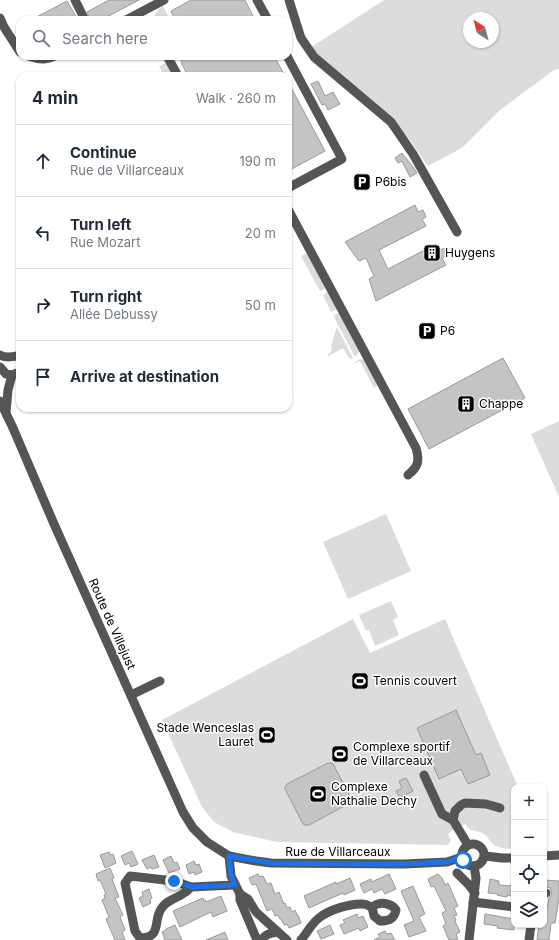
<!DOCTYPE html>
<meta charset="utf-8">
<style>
:root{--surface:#fff;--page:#f6f6f7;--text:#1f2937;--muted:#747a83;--line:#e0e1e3}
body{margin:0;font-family:Inter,sans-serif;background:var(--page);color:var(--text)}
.controls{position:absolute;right:12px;bottom:12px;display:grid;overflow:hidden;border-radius:8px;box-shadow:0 1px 3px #0004}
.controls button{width:36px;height:36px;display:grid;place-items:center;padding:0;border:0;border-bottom:1px solid var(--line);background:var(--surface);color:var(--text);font:20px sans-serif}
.compass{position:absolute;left:463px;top:12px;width:36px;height:36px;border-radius:50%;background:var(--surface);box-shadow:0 1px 3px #0004;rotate:324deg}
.stop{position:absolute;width:12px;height:12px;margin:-9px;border:3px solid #1a73e8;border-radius:50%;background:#fff}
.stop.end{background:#1a73e8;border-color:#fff;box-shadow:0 1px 4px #0008}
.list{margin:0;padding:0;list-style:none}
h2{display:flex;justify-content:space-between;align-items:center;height:52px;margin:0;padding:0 16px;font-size:17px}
h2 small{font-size:13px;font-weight:400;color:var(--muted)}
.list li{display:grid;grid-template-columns:26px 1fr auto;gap:12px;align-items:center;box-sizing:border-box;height:72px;padding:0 16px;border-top:1px solid var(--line)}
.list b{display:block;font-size:15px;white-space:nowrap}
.list p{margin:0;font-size:13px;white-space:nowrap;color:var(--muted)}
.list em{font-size:13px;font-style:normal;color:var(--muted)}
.icon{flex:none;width:22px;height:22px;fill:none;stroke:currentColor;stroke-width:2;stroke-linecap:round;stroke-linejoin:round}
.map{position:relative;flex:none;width:559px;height:940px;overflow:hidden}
.search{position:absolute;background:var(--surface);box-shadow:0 1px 3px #0004;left:16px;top:16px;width:276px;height:44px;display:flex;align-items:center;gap:10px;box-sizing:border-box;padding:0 14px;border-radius:12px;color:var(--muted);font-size:15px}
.panel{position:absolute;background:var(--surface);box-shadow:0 1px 3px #0004;left:16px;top:72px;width:276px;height:340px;border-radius:12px}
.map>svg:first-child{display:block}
.green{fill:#dcdcdc;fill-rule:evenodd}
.building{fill:#c4c4c4;stroke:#999}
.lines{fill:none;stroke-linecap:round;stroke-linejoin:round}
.minor{stroke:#555;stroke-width:9}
.route{stroke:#1a73e8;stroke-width:5}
.labels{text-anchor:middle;stroke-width:3;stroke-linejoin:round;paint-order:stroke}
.poi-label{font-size:12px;fill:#000;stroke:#fff;text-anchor:start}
.street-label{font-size:12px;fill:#000;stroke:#fff}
</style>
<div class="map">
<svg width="559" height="940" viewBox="0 0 559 940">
<rect width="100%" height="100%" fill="#fff"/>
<!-- green -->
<g class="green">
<path d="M384,0H559V69L554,70L500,110L462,148L428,166L409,139L310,48ZM469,18H493V42H469Z"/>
<path d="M163,6L170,20H154C155,13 157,9 163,6Z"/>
<polygon points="166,63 173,76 164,76 159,66"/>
<polygon points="307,253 326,288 320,291 301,256"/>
<polygon points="328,292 337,309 331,312 323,295"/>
<polygon points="339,313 360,351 355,357 334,317 334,315"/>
<polygon points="337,327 353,358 350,359 343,348 327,357 329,353 331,352 332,347 331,346"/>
<polygon points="360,359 365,360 378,385 374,388 360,361 355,363 355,362"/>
<polygon points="559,421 559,497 531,434"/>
<polygon points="386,514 411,571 348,599 323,542"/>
<polygon points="391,601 398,617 393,620 399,635 375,646 369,630 366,631 359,615"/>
<path d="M353,619L370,653L445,619L518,787H514V848C506,849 499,849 493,844C489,841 488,836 484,834C476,829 472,834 465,824L457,827L448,834L451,840L448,845L277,842L233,832L214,822L202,807L162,720Z"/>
</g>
<!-- building -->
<g class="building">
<polygon points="109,0 139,0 101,20 91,20 87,12"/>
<polygon points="191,0 245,0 255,20 175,20 171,11"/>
<polygon points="67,1 78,20 31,20"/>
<polygon points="180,56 274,56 285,76 188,76 182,64"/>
<polygon points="318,81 325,96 333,92 340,104 328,110 325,104 322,105 311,84"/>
<polygon points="288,82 325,151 288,171"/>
<polygon points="402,153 413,167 417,173 410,177 402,161 398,163 395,158"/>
<polygon points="415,205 418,212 423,210 426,217 422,219 426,226 379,250 388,269 436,244 439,251 444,248 446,256 442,258 446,265 376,301 369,279 374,276 366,258 359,261 345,242"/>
<polygon points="503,358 525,398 429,449 408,409"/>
<polygon points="456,710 476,755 481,753 490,775 468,784 461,769 439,779 417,728"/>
<polygon points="328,763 331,763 333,764 351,798 351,800 350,803 309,825 305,825 303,824 285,789 285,787 287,784"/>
<polygon points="406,778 413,791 400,798 396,791 402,788 399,781"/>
<polygon points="132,851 138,864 131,867 129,863 125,865 121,856"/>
<polygon points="109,852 110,855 113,854 116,863 105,868 100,855"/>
<polygon points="154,855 159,867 152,869 151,867 147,869 142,860"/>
<polygon points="171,856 174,863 177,862 180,869 169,873 163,860"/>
<polygon points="194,861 196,865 199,864 202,872 195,875 194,872 189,874 186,865"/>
<polygon points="110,868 114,878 112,879 119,897 115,898 123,915 120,917 125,930 122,932 125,940 115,940 106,919 109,917 102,900 105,898 104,895 106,894 100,880 98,881 96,874"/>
<polygon points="258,874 260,877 263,876 267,884 271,883 275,894 279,892 284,904 285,903 287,908 290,907 292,912 295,910 297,915 298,915 301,923 289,928 287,924 284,925 281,919 280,919 278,915 275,916 272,909 267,911 256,884 252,885 249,878"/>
<polygon points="389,874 396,889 385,894 382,889 374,893 372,889 364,893 360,884 371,879 372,882"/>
<polygon points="438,874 442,878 445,885 448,883 458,906 454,908 457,915 454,916 456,920 455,921 460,932 456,934 458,940 449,940 443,926 446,924 442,913 446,911 434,886 431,887 428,879"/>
<polygon points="350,878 355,890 344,895 343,893 309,908 304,896 336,882 336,884"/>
<polygon points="490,879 499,881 499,885 513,886 512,896 507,895 507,897 501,896 497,895 498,894 488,893"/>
<polygon points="544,880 559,881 559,899 555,923 551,923 549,940 537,940 539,925 544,925 545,908 547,909 549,898 552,894 550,888 547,887 544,887"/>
<polygon points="413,886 425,914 419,917 426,931 409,937 404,925 414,921 401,891"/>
<polygon points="149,889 152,898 150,900 151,903 143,907 139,898 143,896 142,892"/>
<polygon points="221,896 227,911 213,917 211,912 180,927 173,911 203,898 204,901 205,900 206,902"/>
<polygon points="357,914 358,918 363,916 368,927 360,931 359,928 344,934 340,925 345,923 343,920"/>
<polygon points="485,914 514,919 514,930 497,928 498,926 484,924"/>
<polygon points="175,925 182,940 165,940 162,932 166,930 166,929"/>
<polygon points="330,925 334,934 321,939 317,931"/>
<polygon points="385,931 387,934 391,933 395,940 374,940 380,937 378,934"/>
<polygon points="225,932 228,940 206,940"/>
</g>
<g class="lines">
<!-- minor -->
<g class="minor">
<polyline points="75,0 85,20"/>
<polyline points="257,0 268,20"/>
<polyline points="289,0 301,38 314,57 391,122 413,154 457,232"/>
<polyline points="0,18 4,27 20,52"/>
<polyline points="126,20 164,0"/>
<path d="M28,56C39,59 44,61 55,56"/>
<polyline points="167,56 178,76"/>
<polyline points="287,56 342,159 288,188"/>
<path d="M288,209L416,448C420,461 418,467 408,475"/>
<path d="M0,355C5,358 14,357 20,355"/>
<polyline points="0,367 6,374 12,375 20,372"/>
<polyline points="0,401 13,428 54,524 183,812 193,828 207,842 229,856 256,861 271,863 404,864 447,862 462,857"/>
<polyline points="6,412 8,390 12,375"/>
<polyline points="131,695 160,681"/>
<polyline points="424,775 442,814 453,820"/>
<circle cx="473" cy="855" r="11"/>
<polyline points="468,845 453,820 455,811 461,805 465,803 486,804 500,808"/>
<polyline points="229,856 231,876 240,894 240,900 257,940"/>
<polyline points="485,856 502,858 514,858"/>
<polyline points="544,856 559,855"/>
<polyline points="457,873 469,885 475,893"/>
<path d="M191,887C189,889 187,892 184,893C176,899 166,900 161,909C153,921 162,938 140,938L135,931L125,883L130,876L174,881L191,887L235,885"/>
<polyline points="240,894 248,899 256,912 287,940"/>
<polyline points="544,894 546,893"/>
<polyline points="473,902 514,907"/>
<path d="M262,940C265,934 271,933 277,932"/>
<path d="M301,940C307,933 311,924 319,918C328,910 351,903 363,904C366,904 369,906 372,907L374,916L380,921C389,921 394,919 396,910C393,905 384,902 378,904C376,904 373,907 372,907"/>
<polyline points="469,940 476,878 474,866"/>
<polyline points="529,940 531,925"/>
</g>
</g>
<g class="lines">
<!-- route -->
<polyline class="route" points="174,881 192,887 235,885 231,876 229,856 271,863 359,864 404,864 447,862 462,857 463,860"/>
</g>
<!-- icons -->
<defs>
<symbol id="parking-square" viewBox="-11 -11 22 22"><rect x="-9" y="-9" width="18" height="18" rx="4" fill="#000" stroke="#fff"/><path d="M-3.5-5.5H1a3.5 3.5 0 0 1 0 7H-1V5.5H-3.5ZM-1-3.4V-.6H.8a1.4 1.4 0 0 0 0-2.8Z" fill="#fff"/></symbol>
<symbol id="building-square" viewBox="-11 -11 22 22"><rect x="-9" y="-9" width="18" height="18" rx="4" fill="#000" stroke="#fff"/><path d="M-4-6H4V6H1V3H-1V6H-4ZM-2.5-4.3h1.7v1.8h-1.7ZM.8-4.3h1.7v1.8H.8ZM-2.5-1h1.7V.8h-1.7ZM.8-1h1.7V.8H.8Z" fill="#fff"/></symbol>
<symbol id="stadium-square" viewBox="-11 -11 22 22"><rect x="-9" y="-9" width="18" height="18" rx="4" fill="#000" stroke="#fff"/><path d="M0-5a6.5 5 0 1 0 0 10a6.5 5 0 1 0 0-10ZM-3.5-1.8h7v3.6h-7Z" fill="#fff"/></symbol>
</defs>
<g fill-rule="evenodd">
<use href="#parking-square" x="352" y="172" width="20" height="20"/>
<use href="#building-square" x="422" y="243" width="20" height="20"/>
<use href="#parking-square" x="417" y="321" width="20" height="20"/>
<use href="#building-square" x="456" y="394" width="20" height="20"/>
<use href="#stadium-square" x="350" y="671" width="20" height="20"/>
<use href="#stadium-square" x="257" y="725" width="20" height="20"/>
<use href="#stadium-square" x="330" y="744" width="20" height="20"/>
<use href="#stadium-square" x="308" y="784" width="20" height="20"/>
</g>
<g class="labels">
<!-- poi labels -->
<g class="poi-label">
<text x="375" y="186">P6bis</text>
<text x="445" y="257">Huygens</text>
<text x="440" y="335">P6</text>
<text x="479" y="408">Chappe</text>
<text x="373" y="685">Tennis couvert</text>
<text x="254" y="732" text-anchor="end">Stade Wenceslas<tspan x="254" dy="14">Lauret</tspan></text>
<text x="353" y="751">Complexe sportif<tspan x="353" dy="14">de Villarceaux</tspan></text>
<text x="331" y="791">Complexe<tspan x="331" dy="14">Nathalie Dechy</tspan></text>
</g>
<!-- street labels -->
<g class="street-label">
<text transform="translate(112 624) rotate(66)" y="4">Route de Villejust</text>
<text x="338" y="856">Rue de Villarceaux</text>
</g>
</g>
</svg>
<div class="controls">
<button>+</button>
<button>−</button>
<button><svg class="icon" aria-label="locate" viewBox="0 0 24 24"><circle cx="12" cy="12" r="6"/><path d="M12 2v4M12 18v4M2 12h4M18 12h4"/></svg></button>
<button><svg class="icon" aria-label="layers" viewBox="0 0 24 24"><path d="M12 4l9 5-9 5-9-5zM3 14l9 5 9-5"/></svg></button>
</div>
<svg class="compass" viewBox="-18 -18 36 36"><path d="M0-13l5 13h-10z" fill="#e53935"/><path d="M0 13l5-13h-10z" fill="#747a83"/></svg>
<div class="stop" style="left:463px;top:860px"></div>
<div class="stop end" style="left:174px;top:881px"></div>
<div class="search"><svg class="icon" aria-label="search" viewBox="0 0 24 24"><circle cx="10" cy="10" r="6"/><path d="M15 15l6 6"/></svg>Search here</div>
<section class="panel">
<h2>4 min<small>Walk · 260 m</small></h2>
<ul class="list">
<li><svg class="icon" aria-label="ahead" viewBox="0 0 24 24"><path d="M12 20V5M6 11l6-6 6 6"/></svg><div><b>Continue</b><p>Rue de Villarceaux</p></div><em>190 m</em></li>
<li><svg class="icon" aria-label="left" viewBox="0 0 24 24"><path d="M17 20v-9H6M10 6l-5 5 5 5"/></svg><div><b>Turn left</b><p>Rue Mozart</p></div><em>20 m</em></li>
<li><svg class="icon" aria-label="right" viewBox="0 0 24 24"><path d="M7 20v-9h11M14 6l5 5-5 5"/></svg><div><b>Turn right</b><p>Allée Debussy</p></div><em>50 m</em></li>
<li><svg class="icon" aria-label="arrive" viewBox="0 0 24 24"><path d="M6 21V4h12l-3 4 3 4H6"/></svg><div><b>Arrive at destination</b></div></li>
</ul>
</section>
</div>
